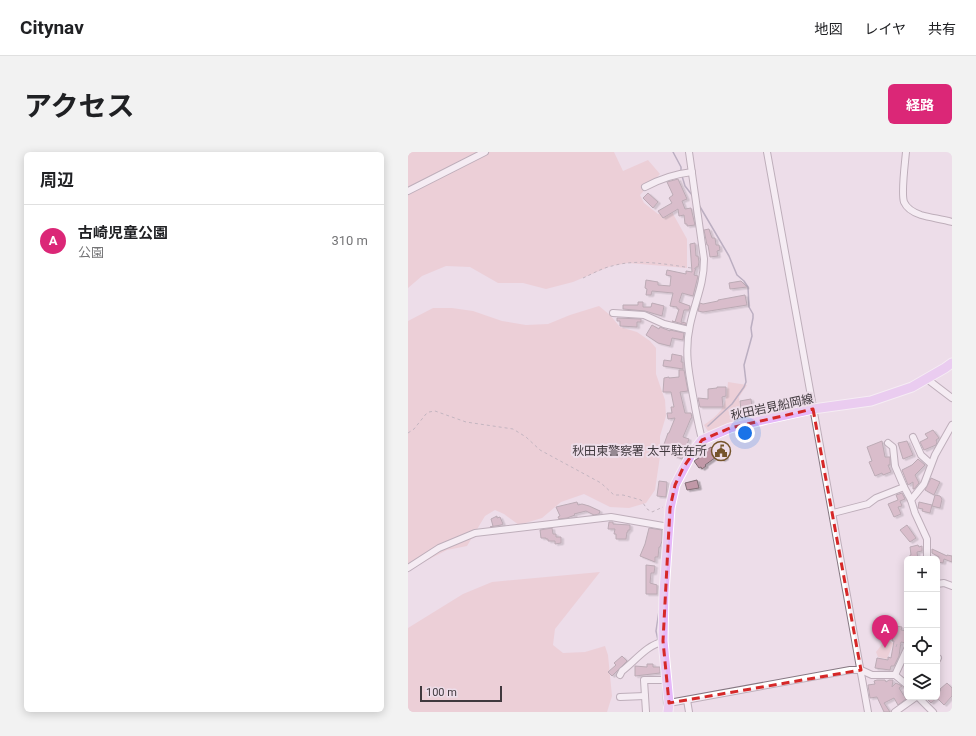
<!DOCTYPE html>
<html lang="ja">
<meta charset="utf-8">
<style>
:root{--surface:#fff;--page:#f2f2f2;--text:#202124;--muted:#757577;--line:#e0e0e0;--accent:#db2777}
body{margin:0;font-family:Roboto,"Noto Sans JP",sans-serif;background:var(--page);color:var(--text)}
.controls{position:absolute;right:12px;bottom:12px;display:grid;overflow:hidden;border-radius:6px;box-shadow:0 2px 10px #0003}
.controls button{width:36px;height:36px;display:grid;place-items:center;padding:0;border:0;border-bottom:1px solid var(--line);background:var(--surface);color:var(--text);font:20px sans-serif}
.scale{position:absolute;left:12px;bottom:10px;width:82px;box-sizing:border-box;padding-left:4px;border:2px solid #40393e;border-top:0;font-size:11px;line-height:14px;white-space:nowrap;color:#40393e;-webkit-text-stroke:3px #eddde9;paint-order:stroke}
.you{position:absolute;left:337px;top:281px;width:14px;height:14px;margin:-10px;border:3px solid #fff;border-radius:50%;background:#1a73e8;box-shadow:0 0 0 6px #1a73e833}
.badge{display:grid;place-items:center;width:26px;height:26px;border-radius:50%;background:var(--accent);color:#fff;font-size:13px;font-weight:700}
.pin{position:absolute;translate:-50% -33px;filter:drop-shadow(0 1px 2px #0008)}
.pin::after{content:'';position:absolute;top:21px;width:14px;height:12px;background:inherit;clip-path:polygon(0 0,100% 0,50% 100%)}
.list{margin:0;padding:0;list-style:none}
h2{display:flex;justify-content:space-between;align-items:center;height:52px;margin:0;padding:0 16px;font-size:17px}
h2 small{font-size:13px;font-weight:400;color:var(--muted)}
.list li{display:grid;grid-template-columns:26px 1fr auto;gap:12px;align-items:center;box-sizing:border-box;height:72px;padding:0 16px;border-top:1px solid var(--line)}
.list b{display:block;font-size:15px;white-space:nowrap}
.list p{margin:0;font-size:13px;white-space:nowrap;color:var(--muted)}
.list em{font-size:13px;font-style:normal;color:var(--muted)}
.icon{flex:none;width:22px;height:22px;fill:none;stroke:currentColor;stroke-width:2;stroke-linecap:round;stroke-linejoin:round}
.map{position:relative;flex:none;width:544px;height:560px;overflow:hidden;border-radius:6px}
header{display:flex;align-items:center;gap:24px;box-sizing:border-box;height:56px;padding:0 20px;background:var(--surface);border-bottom:1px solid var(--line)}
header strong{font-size:19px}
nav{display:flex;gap:22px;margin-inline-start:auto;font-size:14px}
.intro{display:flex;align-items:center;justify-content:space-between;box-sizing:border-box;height:96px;padding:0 24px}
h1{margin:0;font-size:28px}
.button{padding:10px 18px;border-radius:6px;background:var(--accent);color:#fff;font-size:14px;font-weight:700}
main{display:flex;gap:24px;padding:0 24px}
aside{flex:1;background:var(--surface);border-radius:6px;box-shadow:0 2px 10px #0003}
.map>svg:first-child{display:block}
.green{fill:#ecbfc2}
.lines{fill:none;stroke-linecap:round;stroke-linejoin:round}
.stream{stroke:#7e7690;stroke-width:1.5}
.building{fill:#c198a7;stroke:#806e75;filter:url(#shadow)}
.street-casing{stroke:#867782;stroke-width:8}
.primary-casing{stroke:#fff;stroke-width:11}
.path{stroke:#90858d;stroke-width:1;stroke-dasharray:3 3;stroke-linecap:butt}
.street{stroke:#fff;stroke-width:6}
.primary{stroke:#e6b8f9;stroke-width:9}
.marked{fill:none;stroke:#d62828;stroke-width:3;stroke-dasharray:8 5;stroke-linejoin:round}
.labels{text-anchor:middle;stroke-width:4;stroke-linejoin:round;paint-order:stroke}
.street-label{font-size:12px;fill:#40393e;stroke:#eddde9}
.poi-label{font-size:12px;fill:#40393e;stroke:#eddde9;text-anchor:end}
</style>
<header>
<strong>Citynav</strong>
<nav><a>地図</a><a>レイヤ</a><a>共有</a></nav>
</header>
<div class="intro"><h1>アクセス</h1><a class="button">経路</a></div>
<main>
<aside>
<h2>周辺<small></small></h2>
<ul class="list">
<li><span class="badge">A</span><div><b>古崎児童公園</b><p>公園</p></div><em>310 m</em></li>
</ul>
</aside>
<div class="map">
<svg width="544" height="560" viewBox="0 0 544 560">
<defs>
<filter id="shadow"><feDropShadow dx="2.5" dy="1.5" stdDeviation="0" flood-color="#0004"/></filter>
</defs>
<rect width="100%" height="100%" fill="#eddde9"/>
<!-- green -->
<g class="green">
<polygon points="0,0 206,0 215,19 240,8 252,22 232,43 236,51 250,62 264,60 279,87 279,116 220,111 203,114 165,130 138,137 115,131 90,131 62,115 38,114 14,124 0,136"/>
<polygon points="191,154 202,163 212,175 229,180 242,189 248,196 248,222 257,248 258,264 252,284 252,304 247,338 238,351 221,356 202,355 176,342 153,350 134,366 111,373 96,362 87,358 77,364 59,394 39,398 0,418 0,169 25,156 44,156 65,159 94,169 118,173 140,172 162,163"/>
<path d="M320,230L339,233L331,245L333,266L300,279L296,273C316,259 318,254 320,230Z"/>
<polygon points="192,420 147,477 145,493 155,501 177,500 197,494 200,503 204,544 199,560 0,560 0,476 55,442 84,430"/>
<polygon points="478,487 485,491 485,492 479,507 470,505 468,500"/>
</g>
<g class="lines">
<!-- stream -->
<g class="stream">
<polyline points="265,0 273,15 273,20"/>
<polyline points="274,24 277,34 284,43"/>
<polyline points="291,53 321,104 329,123 336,129 340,135 341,155 345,162 345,166 343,176 344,184 336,213 338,230 336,235 324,252 300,274"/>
<polyline points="250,488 248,479 251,459"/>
<polyline points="255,533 256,559"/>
</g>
</g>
<!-- building -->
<g class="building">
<polygon points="270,27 279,47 274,49 277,57 283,56 287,73 279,74 279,72 277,72 276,63 271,64 270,57 255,66 250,59 264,51 261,46 265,43 259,30"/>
<polygon points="240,41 250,50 245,56 235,46"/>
<polygon points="301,77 304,86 307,86 308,93 311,93 312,98 309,99 310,104 302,105 300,93 299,93 296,78"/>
<polygon points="287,91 288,104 290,104 291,110 290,115 288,115 286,123 290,124 285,144 274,141 271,150 282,154 281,158 276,158 273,170 278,171 278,173 264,169 267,170 271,157 269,157 269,155 262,154 265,141 244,139 243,143 238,143 239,137 237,136 238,128 250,130 250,133 262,134 263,124 258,123 259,118 278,122 278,119 284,120 282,92"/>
<polygon points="333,129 339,135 322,137 321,131"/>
<polygon points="337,143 339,153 295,160 290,159 292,151 295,152 310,149 310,148"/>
<polygon points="230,150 235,150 235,155 243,155 244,151 256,154 254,164 237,159 215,157 215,153 230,153"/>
<polygon points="209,166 233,167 233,170 229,170 229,175 212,174 212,169 209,169"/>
<polygon points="244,173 251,177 252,175 262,179 262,178 276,181 275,188 264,186 262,194 250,191 238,183"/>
<polygon points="264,202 274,204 273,210 275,210 275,217 255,214 256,208 263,209"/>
<polygon points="271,218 276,218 280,239 272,240 277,261 283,261 284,266 283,266 275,285 281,287 274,307 266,304 266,302 254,298 260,281 261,281 267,266 260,267 259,261 264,261 263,255 266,255 263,240 255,240 256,226 261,225 261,226 271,225"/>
<polygon points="309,235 318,235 318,244 314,245 315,255 292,255 290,246 300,247 300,237 309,236"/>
<polygon points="343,247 344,255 333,257 332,249"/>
<polygon points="525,278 531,286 528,288 529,290 528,293 516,298 512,290 520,286 517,282"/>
<polygon points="474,289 477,305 482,305 482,313 480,313 483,320 475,323 474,321 467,324 461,310 464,309 459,295"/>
<polygon points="499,289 505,303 495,307 490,291"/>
<polygon points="314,292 318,306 314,308 311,303 297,313 298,314 294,317 293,315 291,316 286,309 297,302 296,300 303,295 304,296"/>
<polygon points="510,307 517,313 507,323 511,331 506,337 505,337 505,330 500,333 494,318 504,313"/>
<polygon points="523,326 532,330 526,343 517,338"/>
<polygon points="289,328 291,336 279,338 277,331"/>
<polygon points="251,329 259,330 258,345 249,344"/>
<polygon points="494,341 497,347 492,349 494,354 490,355 493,362 486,365 480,352 490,348 488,343"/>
<polygon points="527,343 532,344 534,347 532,356 524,354"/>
<polygon points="169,350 170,353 174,352 181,354 192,359 191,362 186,363 178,359 166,362 167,363 159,366 151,367 150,365 152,364 148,355"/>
<polygon points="511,350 524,353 522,361 514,359 515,357 510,356"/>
<polygon points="89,364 89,366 92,365 95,372 93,373 82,375 85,374 83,367"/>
<polygon points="201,370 205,370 205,372 222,373 222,378 220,378 220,380 219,380 218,387 208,387 208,382 206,382 207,377 200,377"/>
<polygon points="499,373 508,386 502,390 492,378"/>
<polygon points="144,376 145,382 148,382 148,385 153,385 153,391 147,392 147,389 140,389 140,387 138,387 138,386 133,386 132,378"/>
<polygon points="241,376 254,378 254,389 252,395 251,395 250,405 247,405 247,410 232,404 237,392"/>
<polygon points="510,393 511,395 514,394 514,399 509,400 510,407 502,407 502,403 503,403 502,395"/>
<polygon points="524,397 539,404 539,403 544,404 544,410 536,407 535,411 530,410 531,405 524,401"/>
<polygon points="238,413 247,414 246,421 243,421 242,431 249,433 249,442 238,442"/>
<polygon points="487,474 494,475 493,478 499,479 498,491 493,490 491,504 486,514 483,514 482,518 467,516 469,506 480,508 480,505 483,506 486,489 484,489"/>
<polygon points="214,504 219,509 204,524 200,520 208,513 206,511"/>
<polygon points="239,512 245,512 245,515 252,515 252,521 227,524 227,514 239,515"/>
<polygon points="469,528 477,528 478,530 481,528 485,528 484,535 488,531 494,534 491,536 498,547 490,553 486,546 476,551 482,560 476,560 469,545 462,546 460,533 467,532 466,529"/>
<polygon points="539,531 544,536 544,544 536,553 529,546 523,551 518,546 519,545 529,545 529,543 533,538 532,537"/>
</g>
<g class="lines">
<defs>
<g id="street">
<path d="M281,0L296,107C296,133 287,149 282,173C276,200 281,222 286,249C288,262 291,275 294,288"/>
<polyline points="359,0 460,560"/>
<path d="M498,0C497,11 493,41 496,50C499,57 507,61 513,63C523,66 534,67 544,70"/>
<path d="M237,35C252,27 266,22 284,20"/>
<polyline points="0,39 77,0"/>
<polyline points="205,161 236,163 256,172 281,178"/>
<polyline points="519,227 544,246"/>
<polyline points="505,285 513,303 523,312"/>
<polyline points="496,335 503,348"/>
<polyline points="425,361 460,352 468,346 496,335 487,314 485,295 480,291"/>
<polyline points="519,407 519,387 507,361 503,348 516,332 527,303 544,273"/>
<polyline points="0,416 31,396 67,381 203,365 261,375"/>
<polyline points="529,432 536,431 544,434"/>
<polyline points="529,508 530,506"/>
<path d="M212,523L214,519C227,509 240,492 255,490"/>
<polyline points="487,523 499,497"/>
<polyline points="212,545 237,544"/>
<polyline points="510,545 525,560"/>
<polyline points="279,548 281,560"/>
<polyline points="261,551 442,518 453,518 464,523 487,523 499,533"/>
<polyline points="238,560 236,528 259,528"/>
<polyline points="487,560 508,545"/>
</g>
<polyline id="primary" points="260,560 261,551 255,489 256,440 262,356 267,333 284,301 294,288 322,276 359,267 405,257 463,249 504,235 537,216 544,211"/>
</defs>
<!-- street casing -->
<use href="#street" class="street-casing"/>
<!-- primary casing -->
<use href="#primary" class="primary-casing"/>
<!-- path -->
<g class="path">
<path d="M175,126C184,122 194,116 204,114C231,106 262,113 290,117"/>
<polyline points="0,281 6,277 18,262 21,260 27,259 58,270 105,277 118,285 132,298 193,331 206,343 215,343 233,348 239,357 244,360 255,355"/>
<polyline points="488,495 489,492 495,493"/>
</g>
<!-- street -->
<use href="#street" class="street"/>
<!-- primary -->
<use href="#primary" class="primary"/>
</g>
<!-- marked area -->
<path d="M0 0H544V560H0ZM405,257L453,518L261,551L255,489L262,356L267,333L275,316L294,288L322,276Z" fill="#eddde9" fill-opacity=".55" fill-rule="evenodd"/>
<path class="marked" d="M405,257L453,518L261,551L255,489L262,356L267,333L275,316L294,288L322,276Z"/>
<!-- icons -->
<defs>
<symbol id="civic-ring" viewBox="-11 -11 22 22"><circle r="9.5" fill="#eddde9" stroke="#75542b" stroke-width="1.5"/><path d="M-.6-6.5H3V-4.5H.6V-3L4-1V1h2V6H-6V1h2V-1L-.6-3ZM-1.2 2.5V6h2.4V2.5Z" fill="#75542b"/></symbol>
</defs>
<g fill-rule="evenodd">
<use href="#civic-ring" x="302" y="288" width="22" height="22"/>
</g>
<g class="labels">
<!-- street labels -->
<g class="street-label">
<text transform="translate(364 255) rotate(-12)" y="4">秋田岩見船岡線</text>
</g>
<!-- poi labels -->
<g class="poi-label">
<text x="299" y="303">秋田東警察署 太平駐在所</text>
</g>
</g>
</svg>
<div class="controls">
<button>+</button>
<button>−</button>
<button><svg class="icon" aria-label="locate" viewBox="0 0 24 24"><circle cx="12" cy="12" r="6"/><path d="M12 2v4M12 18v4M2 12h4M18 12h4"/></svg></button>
<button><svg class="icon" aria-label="layers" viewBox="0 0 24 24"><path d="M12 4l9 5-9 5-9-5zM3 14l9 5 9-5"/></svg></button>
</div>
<div class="scale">100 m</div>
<div class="you"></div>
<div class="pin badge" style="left:477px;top:496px">A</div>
</div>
</main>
